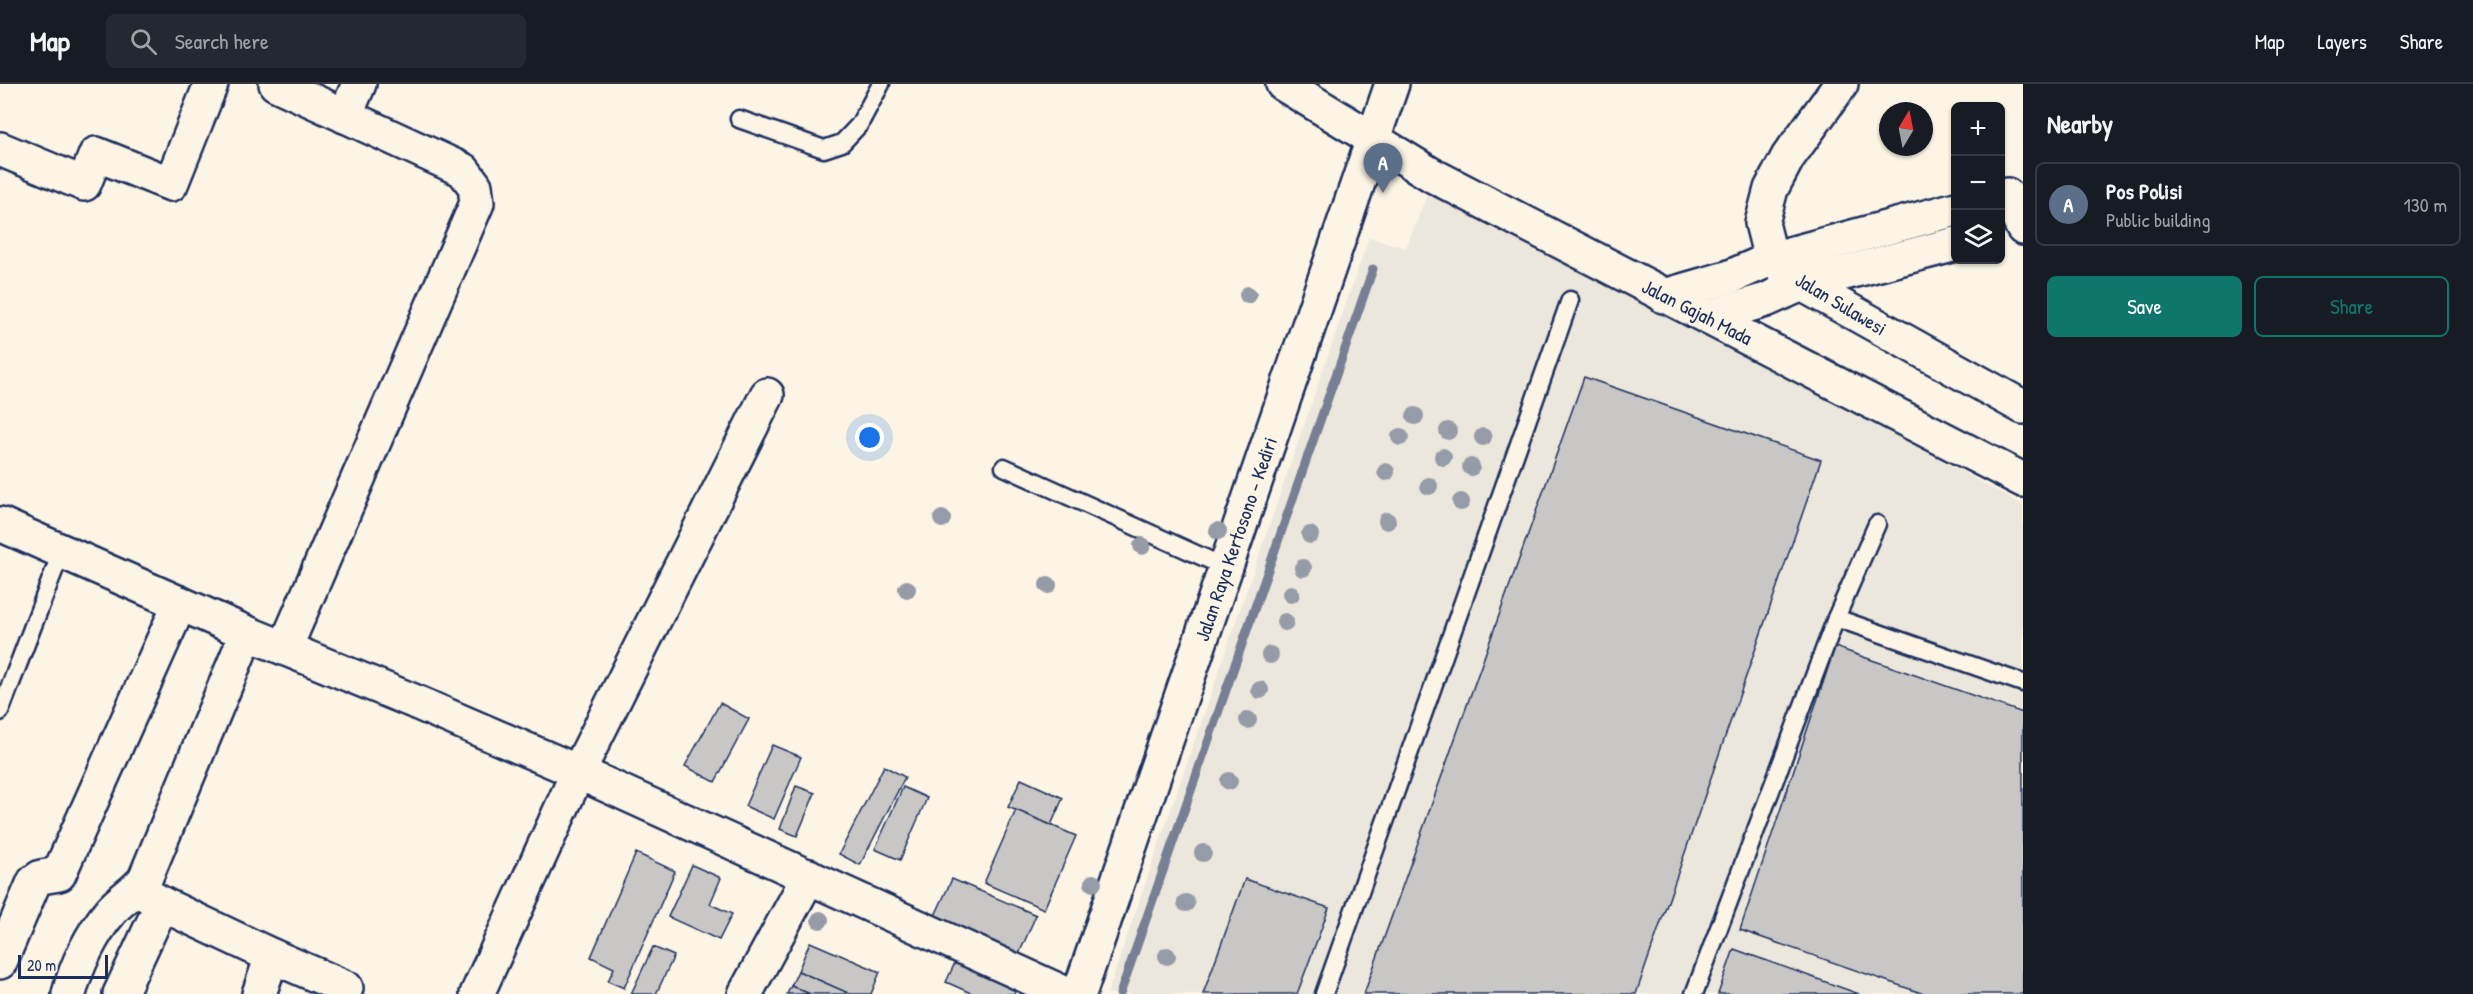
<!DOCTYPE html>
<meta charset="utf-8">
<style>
:root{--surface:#171b24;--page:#242831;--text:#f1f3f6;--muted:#9ea1a6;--line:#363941;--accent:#0f766e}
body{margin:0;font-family:"Patrick Hand",sans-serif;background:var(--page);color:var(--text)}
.controls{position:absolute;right:18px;top:18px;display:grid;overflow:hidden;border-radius:9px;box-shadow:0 2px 4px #0004}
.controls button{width:54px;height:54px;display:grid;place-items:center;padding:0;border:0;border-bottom:2px solid var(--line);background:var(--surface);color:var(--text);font:30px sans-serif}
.compass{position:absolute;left:1879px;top:18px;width:54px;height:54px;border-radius:50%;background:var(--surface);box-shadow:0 2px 4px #0004;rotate:10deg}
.scale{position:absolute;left:18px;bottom:15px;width:90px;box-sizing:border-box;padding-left:6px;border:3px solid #1b2f5e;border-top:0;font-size:16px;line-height:21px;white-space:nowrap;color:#1b2f5e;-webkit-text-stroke:4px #fcf5e5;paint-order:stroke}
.you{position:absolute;left:870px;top:354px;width:21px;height:21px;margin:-15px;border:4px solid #fff;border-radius:50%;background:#1a73e8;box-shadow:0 0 0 9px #1a73e833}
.badge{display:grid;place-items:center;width:39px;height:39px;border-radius:50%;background:var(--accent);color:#fff;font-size:20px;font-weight:700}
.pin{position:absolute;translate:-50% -50px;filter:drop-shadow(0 2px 3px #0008)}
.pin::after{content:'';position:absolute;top:32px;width:21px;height:18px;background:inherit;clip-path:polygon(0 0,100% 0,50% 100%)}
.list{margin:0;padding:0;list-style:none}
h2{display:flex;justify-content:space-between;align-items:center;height:78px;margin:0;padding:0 24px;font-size:26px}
h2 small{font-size:20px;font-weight:400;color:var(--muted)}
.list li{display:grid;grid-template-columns:39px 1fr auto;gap:18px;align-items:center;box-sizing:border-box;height:84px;margin:0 12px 12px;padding:0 12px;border:2px solid var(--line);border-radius:9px}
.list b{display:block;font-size:22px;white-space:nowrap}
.list p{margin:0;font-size:20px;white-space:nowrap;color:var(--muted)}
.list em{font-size:20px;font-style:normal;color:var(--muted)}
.actions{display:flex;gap:12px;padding:18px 24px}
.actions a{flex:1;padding:14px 0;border:2px solid var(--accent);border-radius:9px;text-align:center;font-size:21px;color:var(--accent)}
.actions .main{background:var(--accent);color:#fff}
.icon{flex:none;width:33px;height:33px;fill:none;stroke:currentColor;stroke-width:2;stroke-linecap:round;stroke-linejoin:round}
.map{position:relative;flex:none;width:2023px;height:910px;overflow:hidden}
header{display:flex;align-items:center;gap:36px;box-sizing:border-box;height:84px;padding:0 30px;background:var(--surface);border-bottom:2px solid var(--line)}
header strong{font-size:28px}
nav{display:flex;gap:33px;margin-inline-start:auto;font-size:21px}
.search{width:420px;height:54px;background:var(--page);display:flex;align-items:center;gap:15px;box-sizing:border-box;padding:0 21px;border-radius:9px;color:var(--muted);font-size:22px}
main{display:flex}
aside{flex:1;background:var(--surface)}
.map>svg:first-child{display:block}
.built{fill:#ece7dc}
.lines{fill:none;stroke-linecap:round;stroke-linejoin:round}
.stream{stroke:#767f94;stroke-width:9}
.building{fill:#c8c7c6;stroke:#1b2f5e;stroke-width:1.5}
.service-casing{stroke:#1b2f5e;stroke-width:21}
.minor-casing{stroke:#1b2f5e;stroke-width:38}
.secondary-casing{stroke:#1b2f5e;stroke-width:38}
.trunk-casing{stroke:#1b2f5e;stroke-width:38}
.service{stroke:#fcf5e5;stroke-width:16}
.minor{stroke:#fcf5e5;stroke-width:33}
.secondary{stroke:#fcf5e5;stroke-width:33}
.trunk{stroke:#fcf5e5;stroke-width:33}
.tree{fill:#969ba8}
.labels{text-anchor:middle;stroke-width:5;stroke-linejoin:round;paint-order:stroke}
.street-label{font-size:20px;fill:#1b2f5e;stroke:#fcf5e5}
</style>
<header>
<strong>Map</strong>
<div class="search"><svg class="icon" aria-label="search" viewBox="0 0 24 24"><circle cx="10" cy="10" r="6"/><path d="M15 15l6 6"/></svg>Search here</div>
<nav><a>Map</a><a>Layers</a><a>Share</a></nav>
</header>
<main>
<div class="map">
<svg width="2023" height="910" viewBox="0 0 2023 910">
<rect width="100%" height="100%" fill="#fcf5e5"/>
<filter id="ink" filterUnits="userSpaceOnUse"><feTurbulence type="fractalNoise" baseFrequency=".0167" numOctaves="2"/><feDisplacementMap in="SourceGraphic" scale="12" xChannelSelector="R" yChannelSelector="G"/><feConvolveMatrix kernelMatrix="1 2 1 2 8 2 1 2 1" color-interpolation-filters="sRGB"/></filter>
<g filter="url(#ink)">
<!-- built -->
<polygon class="built" points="1432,98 2023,421 2023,910 1107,910 1369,153 1406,164"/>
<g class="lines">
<!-- stream -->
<polyline class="stream" points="1120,910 1373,185"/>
</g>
<!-- building -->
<g class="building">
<polygon points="1584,293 1821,376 1636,910 1364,910"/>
<polygon points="1835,563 2023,629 2023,910 1924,910 1740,846"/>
<polygon points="720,619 749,635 715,698 685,682"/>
<polygon points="772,661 801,673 774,735 745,722"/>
<polygon points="884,682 905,693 860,781 839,770"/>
<polygon points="1021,695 1063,714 1051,741 1008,723"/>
<polygon points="796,702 815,709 797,752 780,745"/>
<polygon points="903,703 927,714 900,776 875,765"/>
<polygon points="1016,726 1076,752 1044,825 984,799"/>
<polygon points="636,769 675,787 624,904 608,897 614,884 591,873"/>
<polygon points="692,781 721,794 710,820 732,830 719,856 668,833"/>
<polygon points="952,795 1036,831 1016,877 931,840"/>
<polygon points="1245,795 1329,824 1297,910 1203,910"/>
<polygon points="810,858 880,888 871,910 850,910 798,887"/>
<polygon points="653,863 674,872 656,910 631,910"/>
<polygon points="1734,865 1859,910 1718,910"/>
<polygon points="960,868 1021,895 1014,910 973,910 946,898"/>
<polygon points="798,887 846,908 845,910 810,910 791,902"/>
<polygon points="791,902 810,910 787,910"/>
</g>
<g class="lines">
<defs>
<g id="service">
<polyline points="739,35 824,65 842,59 859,41 881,0"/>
<polyline points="1004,383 1227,484"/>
<polyline points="1836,534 2023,599"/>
<polyline points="0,628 62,466"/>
<polyline points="1324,910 1570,216"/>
<polyline points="1694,910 1836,534 1877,440"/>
</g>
<g id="minor">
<polyline points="276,0 463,86 475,102 477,119 285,564"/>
<polyline points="1841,0 1788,73 1771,105 1762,139 1771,175 1802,200 2023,323"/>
<polyline points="345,32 359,0"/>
<polyline points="0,65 84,100 96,70 171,100 211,0"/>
<polyline points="2007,111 2023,144"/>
<polyline points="1664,212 1730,193 1771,175 1956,125"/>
<polyline points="1709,233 1766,216 1802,200 1956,160"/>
<polyline points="0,440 247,549 411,616 578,688 1066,910"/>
<polyline points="137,805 162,820 272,872 259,910"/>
<polyline points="272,872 346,904"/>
<polyline points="0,878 34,798 41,793 59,790 62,783 180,519"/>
<path d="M69,910C76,882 92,849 111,827C121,815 135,808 145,795L247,549"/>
<polyline points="120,910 162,820"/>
<polyline points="477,910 578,688 767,311"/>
<polyline points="745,910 809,792"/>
</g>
<polyline id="secondary" points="1283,0 1432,91 2023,396"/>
<polyline id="trunk" points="1079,910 1392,0"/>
</defs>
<!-- service casing -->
<use href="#service" class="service-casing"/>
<!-- minor casing -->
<use href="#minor" class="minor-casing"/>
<!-- secondary casing -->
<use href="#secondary" class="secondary-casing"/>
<!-- trunk casing -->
<use href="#trunk" class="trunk-casing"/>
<!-- service -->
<use href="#service" class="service"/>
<!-- minor -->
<use href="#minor" class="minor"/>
<!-- secondary -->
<use href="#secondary" class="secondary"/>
<!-- trunk -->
<use href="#trunk" class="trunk"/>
</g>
<!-- trees -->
<g class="tree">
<circle cx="1248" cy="211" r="9"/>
<circle cx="1415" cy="332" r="9"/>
<circle cx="1448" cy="347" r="9"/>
<circle cx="1400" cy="353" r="9"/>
<circle cx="1483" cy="353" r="9"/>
<circle cx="1443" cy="373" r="9"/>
<circle cx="1471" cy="383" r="9"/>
<circle cx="1386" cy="388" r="9"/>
<circle cx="1429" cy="402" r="9"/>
<circle cx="1461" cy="418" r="9"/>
<circle cx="942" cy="435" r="9"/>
<circle cx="1387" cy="437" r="9"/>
<circle cx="1218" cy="447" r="9"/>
<circle cx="1310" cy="451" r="9"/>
<circle cx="1142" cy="462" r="9"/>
<circle cx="1303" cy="484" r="9"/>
<circle cx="1048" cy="501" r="9"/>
<circle cx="907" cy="505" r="9"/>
<circle cx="1291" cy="510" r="9"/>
<circle cx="1285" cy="538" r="9"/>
<circle cx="1270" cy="571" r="9"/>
<circle cx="1260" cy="606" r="9"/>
<circle cx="1248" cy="636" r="9"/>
<circle cx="1229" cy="697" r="9"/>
<circle cx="1203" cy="769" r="9"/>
<circle cx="1093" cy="799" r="9"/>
<circle cx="1186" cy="819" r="9"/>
<circle cx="820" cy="836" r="9"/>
<circle cx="1167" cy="872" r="9"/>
</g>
</g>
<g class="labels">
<!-- street labels -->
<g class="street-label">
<text transform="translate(1841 220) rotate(31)" y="7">Jalan Sulawesi</text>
<text transform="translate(1697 228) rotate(27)" y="7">Jalan Gajah Mada</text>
<text transform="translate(1236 455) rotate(-71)" y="7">Jalan Raya Kertosono - Kediri</text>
</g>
</g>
</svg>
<div class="controls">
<button>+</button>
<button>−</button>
<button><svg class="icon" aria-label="layers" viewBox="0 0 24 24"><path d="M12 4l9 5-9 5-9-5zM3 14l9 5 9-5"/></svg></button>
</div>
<svg class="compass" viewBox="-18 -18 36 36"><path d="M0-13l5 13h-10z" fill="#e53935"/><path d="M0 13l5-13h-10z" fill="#9ea1a6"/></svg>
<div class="scale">20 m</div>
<div class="you"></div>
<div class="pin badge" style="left:1383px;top:109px;background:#5c6f8a">A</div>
</div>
<aside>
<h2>Nearby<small></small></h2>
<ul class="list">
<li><span class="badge" style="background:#5c6f8a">A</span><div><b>Pos Polisi</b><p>Public building</p></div><em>130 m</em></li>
</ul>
<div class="actions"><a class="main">Save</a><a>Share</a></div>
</aside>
</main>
